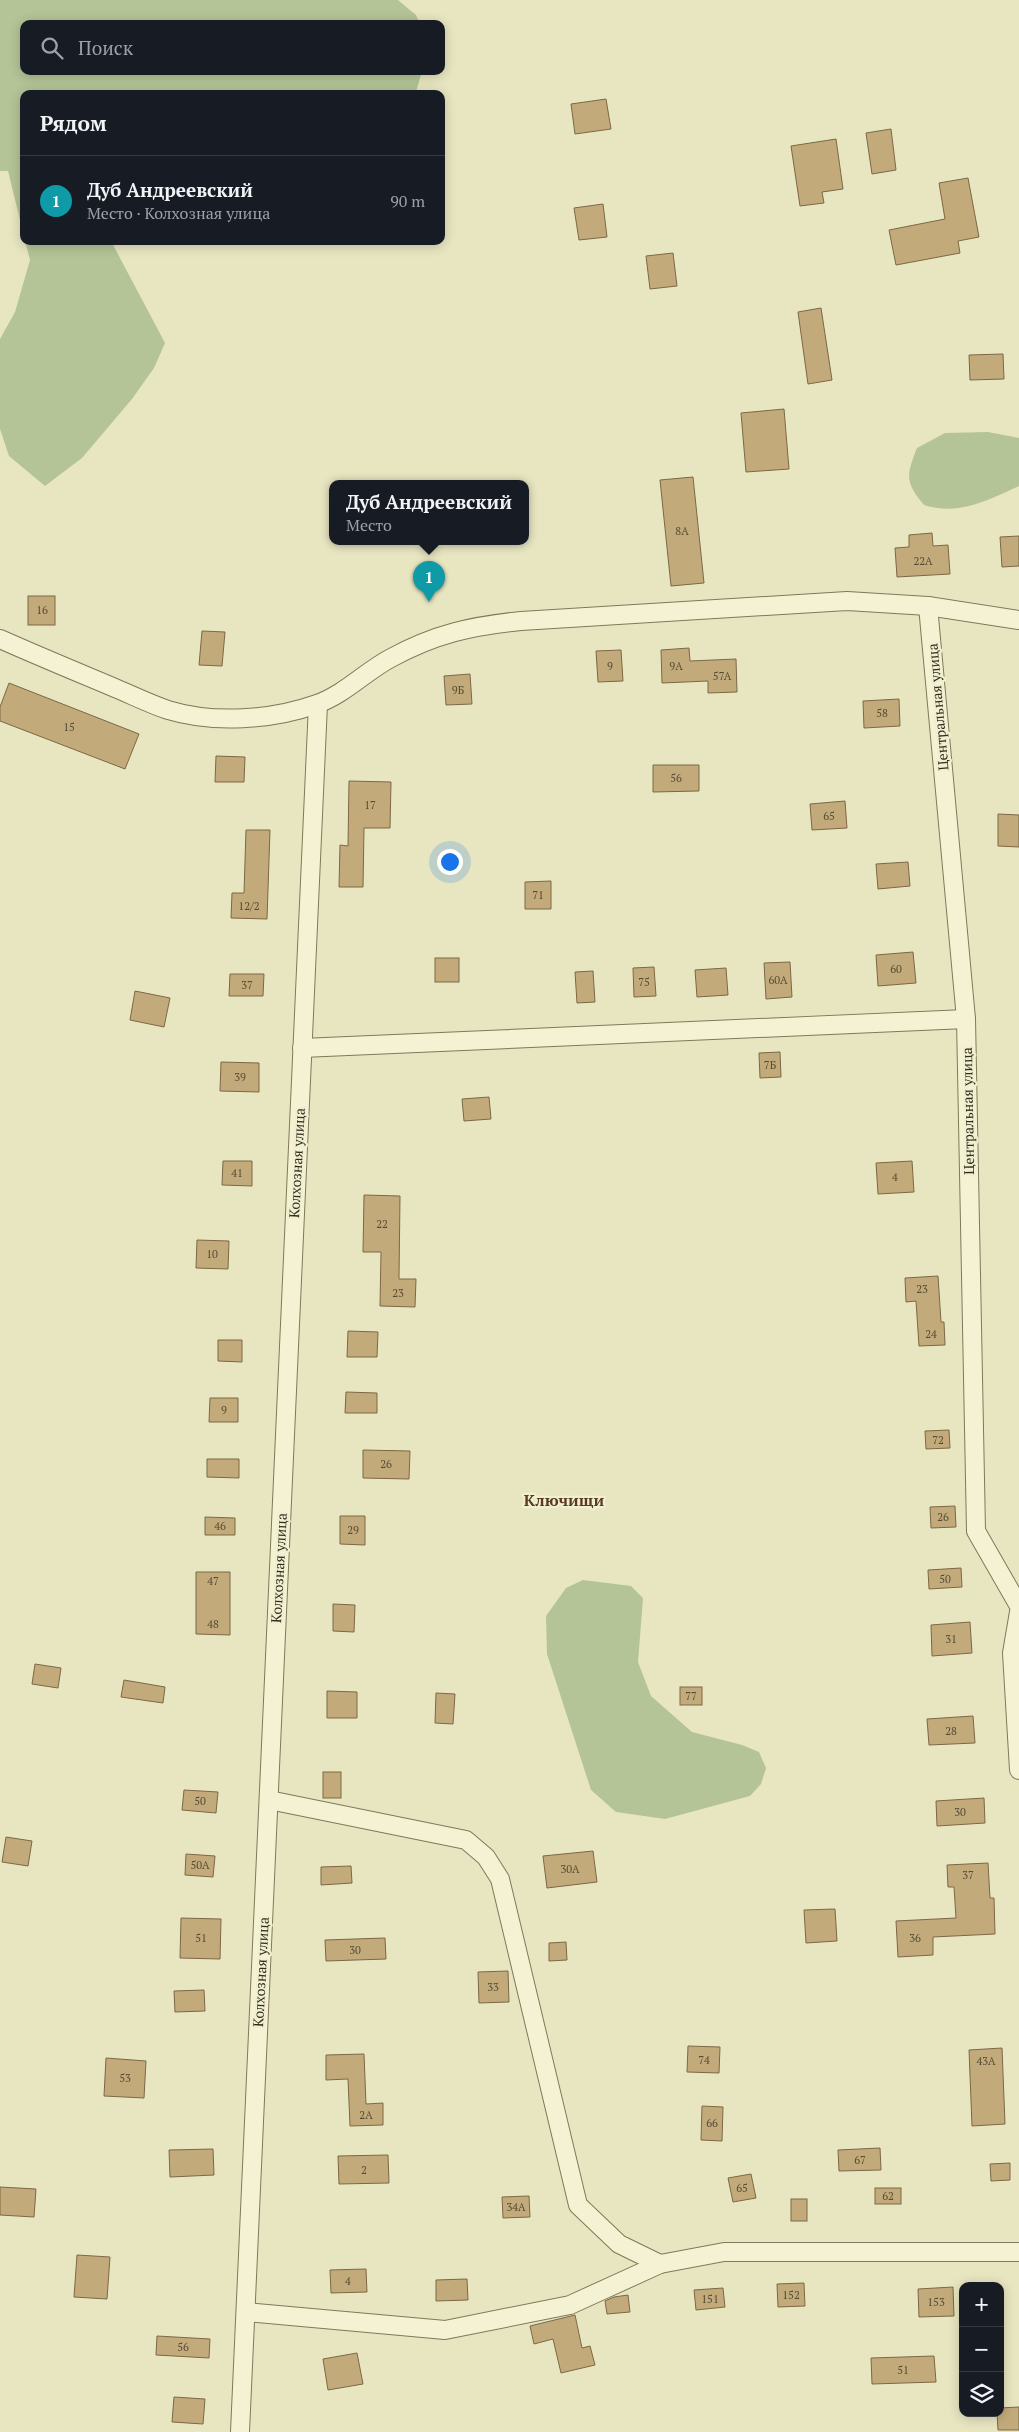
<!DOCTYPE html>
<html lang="ru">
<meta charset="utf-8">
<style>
:root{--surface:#171b24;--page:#242831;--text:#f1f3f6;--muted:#9ea1a6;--line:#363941;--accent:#c2a69e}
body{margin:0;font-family:"PT Serif",serif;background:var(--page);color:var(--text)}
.controls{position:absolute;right:15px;bottom:15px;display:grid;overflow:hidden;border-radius:10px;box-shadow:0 2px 12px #0003}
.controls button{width:45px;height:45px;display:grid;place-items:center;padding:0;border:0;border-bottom:1px solid var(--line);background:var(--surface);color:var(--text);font:25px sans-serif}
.you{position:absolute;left:449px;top:861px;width:18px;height:18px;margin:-12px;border:4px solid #fff;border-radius:50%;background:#1a73e8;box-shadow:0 0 0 8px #1a73e833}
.badge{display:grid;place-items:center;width:32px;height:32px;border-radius:50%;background:var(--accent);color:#fff;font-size:16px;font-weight:700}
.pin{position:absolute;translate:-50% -41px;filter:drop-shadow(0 1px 2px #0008)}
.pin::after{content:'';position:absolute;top:26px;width:18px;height:15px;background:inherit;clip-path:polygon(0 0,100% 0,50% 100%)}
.popup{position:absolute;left:329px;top:480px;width:200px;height:65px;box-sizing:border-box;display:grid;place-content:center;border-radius:10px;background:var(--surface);filter:drop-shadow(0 1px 4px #0005);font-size:16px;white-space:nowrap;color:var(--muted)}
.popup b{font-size:19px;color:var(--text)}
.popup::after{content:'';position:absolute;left:50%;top:100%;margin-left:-10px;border:10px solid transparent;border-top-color:var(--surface)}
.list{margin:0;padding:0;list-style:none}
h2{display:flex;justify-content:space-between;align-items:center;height:65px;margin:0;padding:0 20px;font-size:21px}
h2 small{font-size:16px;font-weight:400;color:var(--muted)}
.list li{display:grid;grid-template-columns:32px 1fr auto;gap:15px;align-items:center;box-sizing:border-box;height:90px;padding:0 20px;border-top:1px solid var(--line)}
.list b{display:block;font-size:19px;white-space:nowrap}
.list p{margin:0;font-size:16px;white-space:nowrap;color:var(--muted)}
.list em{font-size:16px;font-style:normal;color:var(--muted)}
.icon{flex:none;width:28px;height:28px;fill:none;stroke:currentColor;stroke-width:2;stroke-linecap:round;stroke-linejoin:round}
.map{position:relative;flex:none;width:1019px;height:2432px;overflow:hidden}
.search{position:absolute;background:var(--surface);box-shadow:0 2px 12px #0003;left:20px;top:20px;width:425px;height:55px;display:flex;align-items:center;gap:12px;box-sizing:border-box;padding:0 18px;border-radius:10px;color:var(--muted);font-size:19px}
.panel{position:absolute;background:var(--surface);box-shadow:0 2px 12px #0003;left:20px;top:90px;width:425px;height:155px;border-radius:10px}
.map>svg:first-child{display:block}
.green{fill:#b4c497}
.building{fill:#c2aa7b;stroke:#7c6844}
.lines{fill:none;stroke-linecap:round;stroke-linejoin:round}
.street-casing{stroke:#80785b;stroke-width:20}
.street{stroke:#f4f2d3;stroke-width:18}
.labels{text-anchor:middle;stroke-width:4.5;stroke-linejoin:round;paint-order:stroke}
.number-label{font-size:11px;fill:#554c34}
.street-label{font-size:14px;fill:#312c1d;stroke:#f0efd0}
.quarter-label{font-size:16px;font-weight:bold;fill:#593b22;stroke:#f0efd0}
</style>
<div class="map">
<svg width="1019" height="2432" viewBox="0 0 1019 2432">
<rect width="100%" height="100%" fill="#e8e6c1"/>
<!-- green -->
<g class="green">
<polygon points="0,0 398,0 416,15 420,24 24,24 24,71 422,71 416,92 412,94 24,94 24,236 8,171 0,171"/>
<polygon points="25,241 111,241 165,343 154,368 132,399 82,458 45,486 9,456 0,429 0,339 15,312 30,260"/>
<path d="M988,432L1019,438V486C988,500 959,516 924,505C905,482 906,476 917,448L945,433Z"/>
<polygon points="583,1580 631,1586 643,1598 638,1662 651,1696 692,1732 742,1745 759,1752 766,1768 761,1784 750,1796 665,1819 616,1812 591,1790 547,1654 546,1616 566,1588"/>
</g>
<!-- building -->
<g class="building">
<polygon points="606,99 611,129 575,134 571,104"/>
<polygon points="891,129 896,170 872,174 866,133"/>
<polygon points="836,139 843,189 822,192 824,203 800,206 791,146"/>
<polygon points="968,178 979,237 958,241 960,253 896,265 889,230 945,219 939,183"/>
<polygon points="603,204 607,237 579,240 574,208"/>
<polygon points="673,253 677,286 650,289 646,256"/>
<polygon points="821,308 832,380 808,384 798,312"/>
<polygon points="1003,354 1004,379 970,380 969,355"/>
<polygon points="784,409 789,469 746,472 741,413"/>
<polygon points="693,477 704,583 671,586 660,480"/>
<polygon points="932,533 933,546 948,545 950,574 897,577 895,548 909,547 909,535"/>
<polygon points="1019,536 1019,566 1002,567 1000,537"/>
<rect x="28" y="596" width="27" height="29"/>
<polygon points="202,631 225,632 222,666 199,665"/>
<polygon points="689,648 690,661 736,659 737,692 708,693 708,681 662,683 661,650"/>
<polygon points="621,650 623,681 598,682 596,651"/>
<polygon points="470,674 472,704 446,705 444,676"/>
<polygon points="9,683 139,734 125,769 0,721 0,707"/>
<polygon points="899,699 900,726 864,728 863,701"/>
<polygon points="216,756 245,757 244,782 215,782"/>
<polygon points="653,765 699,765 699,791 653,792"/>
<polygon points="349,781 391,782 390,828 364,828 363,887 339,887 340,845 348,846"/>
<polygon points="845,801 847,828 812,830 810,804"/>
<polygon points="998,814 1019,815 1019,847 998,846"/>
<polygon points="246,830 270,830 267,919 231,918 232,893 244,893"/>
<polygon points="908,862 910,886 878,889 876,864"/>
<polygon points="551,881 551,909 525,909 525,882"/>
<polygon points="913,952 916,983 878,986 876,955"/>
<rect x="435" y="958" width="24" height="24"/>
<polygon points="790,962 792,997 766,999 764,963"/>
<polygon points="654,967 656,996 634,997 633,968"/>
<polygon points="726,968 728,995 697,997 695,970"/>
<polygon points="593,971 595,1002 577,1003 575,972"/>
<polygon points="230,974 264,974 263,996 229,996"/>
<polygon points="135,991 170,998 164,1027 130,1020"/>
<polygon points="780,1052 781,1077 760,1078 759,1053"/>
<polygon points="221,1062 259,1063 259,1092 220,1091"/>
<polygon points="489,1097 491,1119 464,1121 462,1099"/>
<polygon points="223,1161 252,1161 252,1186 222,1185"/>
<polygon points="912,1161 914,1192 878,1194 876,1163"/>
<polygon points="364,1195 400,1196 399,1279 416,1279 415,1307 380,1306 381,1252 363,1252"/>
<polygon points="197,1240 229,1241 228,1269 196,1268"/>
<polygon points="938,1276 941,1322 944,1322 945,1345 919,1346 916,1301 906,1302 905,1278"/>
<polygon points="348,1331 378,1332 377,1357 347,1357"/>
<polygon points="218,1340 242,1340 242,1362 218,1361"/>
<polygon points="346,1392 377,1393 377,1413 345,1413"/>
<polygon points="210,1398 238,1398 238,1422 209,1422"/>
<polygon points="949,1430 950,1448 926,1449 925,1431"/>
<polygon points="363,1450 410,1451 409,1479 363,1478"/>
<polygon points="207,1459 239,1459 239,1478 207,1477"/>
<polygon points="955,1506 956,1527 931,1528 930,1507"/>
<polygon points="340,1516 365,1516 365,1545 340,1544"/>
<polygon points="205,1517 235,1518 235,1535 205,1535"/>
<polygon points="961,1568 962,1587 929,1589 928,1570"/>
<polygon points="196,1572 230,1572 230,1635 196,1634"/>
<polygon points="333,1604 355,1605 354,1632 333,1631"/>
<polygon points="970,1622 972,1653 932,1656 931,1625"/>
<polygon points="35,1664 61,1668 58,1688 32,1684"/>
<polygon points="124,1680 165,1687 163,1703 121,1697"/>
<rect x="680" y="1687" width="22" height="18"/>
<polygon points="327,1691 357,1692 357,1718 327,1718"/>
<polygon points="436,1693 455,1694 453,1724 435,1723"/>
<polygon points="973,1716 975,1743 929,1745 927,1719"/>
<rect x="323" y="1772" width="18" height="26"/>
<polygon points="184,1790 218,1792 216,1813 182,1810"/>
<polygon points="984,1798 985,1823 937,1826 936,1801"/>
<polygon points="6,1837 32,1841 28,1866 2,1862"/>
<polygon points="593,1851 597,1882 547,1888 543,1856"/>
<polygon points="186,1854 215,1856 213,1877 185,1875"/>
<polygon points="988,1863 990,1898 994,1898 995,1934 933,1937 933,1955 898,1957 896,1921 956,1918 954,1887 948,1887 947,1865"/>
<polygon points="351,1866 352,1883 321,1885 321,1867"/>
<polygon points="835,1909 837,1941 806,1943 804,1910"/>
<polygon points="181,1918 221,1919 220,1959 180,1958"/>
<polygon points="385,1938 386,1959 326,1961 325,1940"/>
<polygon points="566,1942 567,1960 549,1961 549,1943"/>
<polygon points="508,1971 509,2002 479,2003 478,1972"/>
<polygon points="204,1990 205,2011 175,2012 174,1991"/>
<polygon points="688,2046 720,2047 719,2073 687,2072"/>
<polygon points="1002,2048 1005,2124 972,2126 969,2050"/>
<polygon points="364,2054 366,2104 383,2103 383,2125 350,2126 348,2079 326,2080 326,2055"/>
<polygon points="106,2058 146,2061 144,2098 104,2096"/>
<polygon points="702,2106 723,2107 722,2141 701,2140"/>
<polygon points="880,2148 881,2170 839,2171 838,2150"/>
<polygon points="213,2149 214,2175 170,2177 169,2150"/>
<polygon points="388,2155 389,2183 339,2184 338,2156"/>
<polygon points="1010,2163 1010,2180 991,2181 990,2164"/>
<polygon points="751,2174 756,2198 733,2202 728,2178"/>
<polygon points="0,2187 36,2189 34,2217 0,2215"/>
<rect x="875" y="2188" width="26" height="16"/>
<polygon points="529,2196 530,2217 503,2218 502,2197"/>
<rect x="791" y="2199" width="16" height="22"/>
<polygon points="77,2255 110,2257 107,2299 74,2297"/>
<polygon points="366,2269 367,2292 331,2293 330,2270"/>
<polygon points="467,2279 468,2300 436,2301 436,2280"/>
<polygon points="804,2283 805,2306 778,2307 777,2284"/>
<polygon points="953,2287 954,2316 919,2317 918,2289"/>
<polygon points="723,2288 725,2307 696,2310 694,2290"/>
<polygon points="628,2295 630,2312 607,2314 605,2301 614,2297"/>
<polygon points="575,2315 582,2348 590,2346 595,2365 561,2373 553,2339 534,2344 530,2326"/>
<polygon points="157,2336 210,2339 209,2358 156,2355"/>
<polygon points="357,2353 363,2384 328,2390 323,2359"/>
<polygon points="934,2356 936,2382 872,2384 871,2358"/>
<polygon points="174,2397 205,2399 203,2424 172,2422"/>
<polygon points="1019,2407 1019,2430 998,2430 997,2413 1000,2413 1000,2408"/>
</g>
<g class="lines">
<defs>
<g id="street">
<polyline points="928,606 966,1019 976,1531 1019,1606"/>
<path d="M0,639C38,656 77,672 115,688C132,695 150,704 168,710C214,724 272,720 317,704C345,694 366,671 391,658C435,634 471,626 521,621L847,601L928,606L1019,620"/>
<polyline points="302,1048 966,1019"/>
<polyline points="1019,1612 1012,1653 1019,1770"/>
<polyline points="269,1800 466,1840 486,1857 500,1879 578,2205 619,2244 660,2264"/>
<polyline points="246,2312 445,2330 570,2305 660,2264 724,2252 1019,2252"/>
<polyline points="240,2432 318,704"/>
</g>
</defs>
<!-- street casing -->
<use href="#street" class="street-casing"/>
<!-- street -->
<use href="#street" class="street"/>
</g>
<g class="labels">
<!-- number labels -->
<g class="number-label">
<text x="682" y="535">8А</text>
<text x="923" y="565">22А</text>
<text x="42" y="614">16</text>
<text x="610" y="670">9</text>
<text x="676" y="670">9А</text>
<text x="722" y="680">57А</text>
<text x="458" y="694">9Б</text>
<text x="882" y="717">58</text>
<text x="69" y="731">15</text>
<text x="676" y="782">56</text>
<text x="370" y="809">17</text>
<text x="829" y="820">65</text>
<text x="538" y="899">71</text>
<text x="249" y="910">12/2</text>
<text x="896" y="973">60</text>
<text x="778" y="984">60А</text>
<text x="644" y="986">75</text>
<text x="247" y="989">37</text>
<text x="770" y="1069">7Б</text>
<text x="240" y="1081">39</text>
<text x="237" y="1177">41</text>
<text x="895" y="1181">4</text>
<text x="382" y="1228">22</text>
<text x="212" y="1258">10</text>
<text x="922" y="1293">23</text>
<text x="398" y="1297">23</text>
<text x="931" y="1338">24</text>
<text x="224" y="1414">9</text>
<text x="938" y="1444">72</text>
<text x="386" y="1468">26</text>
<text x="943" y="1521">26</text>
<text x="220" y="1530">46</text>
<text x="353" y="1534">29</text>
<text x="945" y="1583">50</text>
<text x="213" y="1585">47</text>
<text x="213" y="1628">48</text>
<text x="951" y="1643">31</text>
<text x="691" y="1700">77</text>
<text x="951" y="1735">28</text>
<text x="200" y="1805">50</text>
<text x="960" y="1816">30</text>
<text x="200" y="1869">50А</text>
<text x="570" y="1873">30А</text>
<text x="968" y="1879">37</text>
<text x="201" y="1942">51</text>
<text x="915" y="1942">36</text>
<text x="355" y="1954">30</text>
<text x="493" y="1991">33</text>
<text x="704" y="2064">74</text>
<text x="986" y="2065">43А</text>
<text x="125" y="2082">53</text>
<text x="366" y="2119">2А</text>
<text x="712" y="2127">66</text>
<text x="860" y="2164">67</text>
<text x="364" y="2174">2</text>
<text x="742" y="2192">65</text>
<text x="888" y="2200">62</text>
<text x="516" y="2211">34А</text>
<text x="348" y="2285">4</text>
<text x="791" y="2299">152</text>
<text x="710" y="2303">151</text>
<text x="936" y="2306">153</text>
<text x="183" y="2351">56</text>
<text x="903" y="2374">51</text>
</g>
<!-- street labels -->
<g class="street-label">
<text transform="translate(938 707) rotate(-95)" y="5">Центральная улица</text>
<text transform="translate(968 1111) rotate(-91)" y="5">Центральная улица</text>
<text transform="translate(297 1163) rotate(-87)" y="5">Колхозная улица</text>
<text transform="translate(279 1568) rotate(-87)" y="5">Колхозная улица</text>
<text transform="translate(261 1972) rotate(-87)" y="5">Колхозная улица</text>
</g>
<!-- quarter labels -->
<g class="quarter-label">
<text x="564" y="1506">Ключищи</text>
</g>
</g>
</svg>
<div class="controls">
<button>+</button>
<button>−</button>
<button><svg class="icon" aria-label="layers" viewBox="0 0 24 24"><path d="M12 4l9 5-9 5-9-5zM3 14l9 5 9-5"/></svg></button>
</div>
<div class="you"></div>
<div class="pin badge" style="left:429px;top:602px;background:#0f9aa8">1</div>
<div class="popup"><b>Дуб Андреевский</b>Место</div>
<div class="search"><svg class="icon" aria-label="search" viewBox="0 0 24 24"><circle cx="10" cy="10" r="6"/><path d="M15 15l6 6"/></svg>Поиск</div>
<section class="panel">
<h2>Рядом<small></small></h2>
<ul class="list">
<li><span class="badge" style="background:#0f9aa8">1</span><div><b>Дуб Андреевский</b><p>Место · Колхозная улица</p></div><em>90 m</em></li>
</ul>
</section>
</div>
